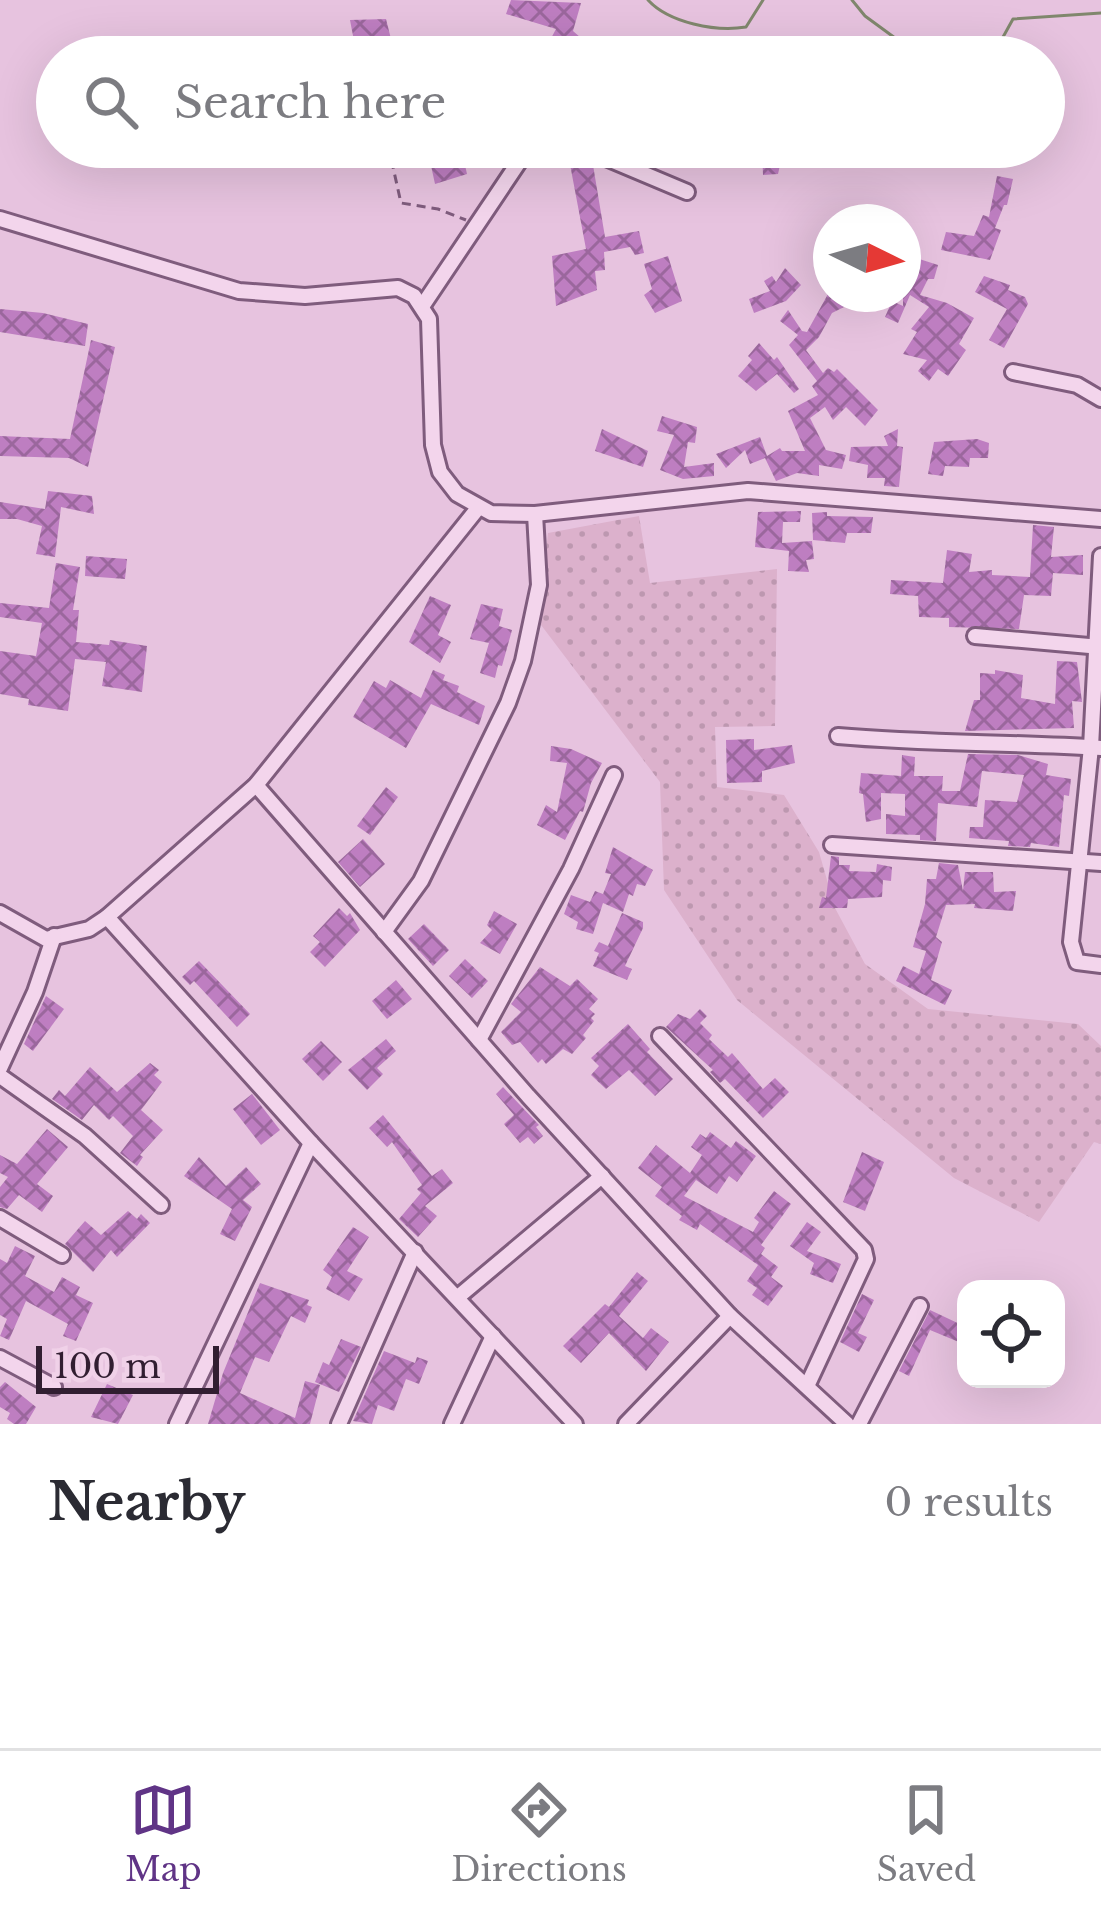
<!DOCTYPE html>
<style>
:root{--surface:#fff;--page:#f2f2f3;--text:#2b2b33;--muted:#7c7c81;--line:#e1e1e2;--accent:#603486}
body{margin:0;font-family:"Libre Baskerville",serif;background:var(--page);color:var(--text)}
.controls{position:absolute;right:36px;bottom:36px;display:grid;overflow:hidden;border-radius:24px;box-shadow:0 12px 48px #0002}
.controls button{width:108px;height:108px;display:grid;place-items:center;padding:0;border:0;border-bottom:3px solid var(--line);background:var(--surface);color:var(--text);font:60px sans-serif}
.compass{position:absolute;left:813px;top:204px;width:108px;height:108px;border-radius:50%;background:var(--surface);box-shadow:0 12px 48px #0002;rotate:95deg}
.scale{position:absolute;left:36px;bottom:30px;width:183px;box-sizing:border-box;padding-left:12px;border:6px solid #311e31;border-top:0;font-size:33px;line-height:42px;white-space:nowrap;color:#311e31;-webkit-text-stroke:9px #f0d1e8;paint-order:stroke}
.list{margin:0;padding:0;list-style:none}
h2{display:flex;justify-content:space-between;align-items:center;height:156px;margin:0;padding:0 48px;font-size:51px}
h2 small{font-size:39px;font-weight:400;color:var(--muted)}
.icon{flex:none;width:66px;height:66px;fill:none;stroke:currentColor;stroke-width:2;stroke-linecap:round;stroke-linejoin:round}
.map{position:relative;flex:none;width:1101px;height:1424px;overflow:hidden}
.search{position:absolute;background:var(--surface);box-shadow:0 12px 48px #0002;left:36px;right:36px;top:36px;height:132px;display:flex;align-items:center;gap:30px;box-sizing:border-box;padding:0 42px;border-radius:66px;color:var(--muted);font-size:45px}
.sheet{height:324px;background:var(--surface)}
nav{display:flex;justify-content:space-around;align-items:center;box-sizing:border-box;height:168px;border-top:3px solid var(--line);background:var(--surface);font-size:33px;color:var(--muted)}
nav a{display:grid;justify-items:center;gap:6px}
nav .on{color:var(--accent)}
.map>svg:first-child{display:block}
.farmland{fill:url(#farmland-dots)}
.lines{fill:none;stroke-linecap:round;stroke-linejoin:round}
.stream{stroke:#80876d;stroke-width:3}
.building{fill:url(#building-cross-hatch)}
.minor-casing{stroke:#7f5c7d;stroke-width:20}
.path{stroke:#7f5c7d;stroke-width:3;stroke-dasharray:9 6;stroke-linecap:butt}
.minor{stroke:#f3d5ec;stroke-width:14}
</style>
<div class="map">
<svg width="1101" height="1424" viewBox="0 0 1101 1424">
<defs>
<pattern id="farmland-dots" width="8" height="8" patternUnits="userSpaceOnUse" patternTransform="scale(3)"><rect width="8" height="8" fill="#dcb1cc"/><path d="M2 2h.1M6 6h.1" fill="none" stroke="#bd98b0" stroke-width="1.8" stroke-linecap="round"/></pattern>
<pattern id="building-cross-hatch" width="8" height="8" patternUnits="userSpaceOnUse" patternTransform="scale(3)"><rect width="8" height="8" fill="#be7ec1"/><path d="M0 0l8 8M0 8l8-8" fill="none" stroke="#9b679d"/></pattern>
</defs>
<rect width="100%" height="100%" fill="#e7c3df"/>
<!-- farmland -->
<polygon class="farmland" points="639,516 650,583 777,569 775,726 715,727 717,787 784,795 819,852 835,908 865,964 928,1009 1078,1024 1101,1046 1101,1144 1094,1142 1039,1222 954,1178 737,1000 664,890 660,782 538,621 548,533"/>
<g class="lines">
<!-- stream -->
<g class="stream">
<path d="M648,0C669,23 716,32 746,27L763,0"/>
<polyline points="852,0 865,16 921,57"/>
<polyline points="992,57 1013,19 1101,13"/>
</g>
</g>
<!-- building -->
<g class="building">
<polygon points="511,0 581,3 573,31 603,57 541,57 556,29 506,14"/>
<polygon points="386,19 391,39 354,41 350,20"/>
<polygon points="427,147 461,147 467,174 435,184"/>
<polygon points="762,147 823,147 823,152 781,161 778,174 763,175"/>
<polygon points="577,158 593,165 605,237 639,231 644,253 635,255 630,247 604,252 605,270 595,271 597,290 556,306 552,256 586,249 569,159"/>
<polygon points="997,176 1013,179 1007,205 1004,205 995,228 1001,230 990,260 941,250 946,232 974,236 983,215 989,217"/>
<polygon points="668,256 682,301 655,313 644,295 652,289 644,264"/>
<polygon points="913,257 938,265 934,279 928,279 920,295 947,303 974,318 959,344 966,350 948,376 938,369 929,381 918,371 927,360 903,354 917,332 911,329 929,307 910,295 898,323 885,317 892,301 903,306 903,274 909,277"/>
<polygon points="785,268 801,285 786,301 754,313 749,299 770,291 764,281 772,276 776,282"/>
<polygon points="984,276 1010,285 1008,290 1025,297 1028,304 1004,348 989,340 1007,309 975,292"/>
<polygon points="828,294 834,294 844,307 832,313 819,337 806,350 823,373 828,368 834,372 837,369 878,410 865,426 846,407 833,420 825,407 810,418 826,450 846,455 842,469 819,465 819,476 797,473 776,481 765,458 750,464 745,450 726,468 716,454 760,437 767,456 780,448 782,451 805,451 788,411 818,395 812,386 817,381 789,345 798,335 780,321 788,310 802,331 807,332"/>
<polygon points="0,309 43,313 88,324 85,346 0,332"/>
<polygon points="91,340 115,347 88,467 69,458 0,456 0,436 70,439"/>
<polygon points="759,343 774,360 777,357 799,389 794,393 777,374 756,391 738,376 752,360 748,356"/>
<polygon points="662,416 697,427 695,443 688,442 684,467 714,463 714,476 683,479 660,470 674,435 657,431"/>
<polygon points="602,429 648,451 643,467 595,451"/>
<polygon points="898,429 897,446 903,447 899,487 884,486 885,478 867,478 868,465 849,461 851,447 888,446 884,436"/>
<polygon points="977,439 989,443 988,458 970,458 969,467 945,466 943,476 928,474 934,442"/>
<polygon points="48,491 92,496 94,514 61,507 55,557 36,554 42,526 17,519 0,519 0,502 45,509"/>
<polygon points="801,511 800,522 783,522 782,543 812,541 814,559 806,560 809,572 788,571 789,551 755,547 758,512"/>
<polygon points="827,512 827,516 873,517 871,533 847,533 845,543 813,540 812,513"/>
<polygon points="1033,525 1054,527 1051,557 1083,555 1083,575 1053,573 1051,596 1024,595 1019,629 949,627 949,618 919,617 918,596 890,594 891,580 943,583 947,550 972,554 969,572 992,570 992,575 1030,577"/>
<polygon points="86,556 127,559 125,579 85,576"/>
<polygon points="56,563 80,567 73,610 79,610 76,642 109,645 110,640 147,646 142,692 102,686 106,662 75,659 68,711 28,705 29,699 0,694 0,651 36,656 42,623 0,617 0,603 49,608"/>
<polygon points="430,596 451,605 438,635 451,642 440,663 409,642"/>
<polygon points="481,604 503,609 499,626 512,630 502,666 498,665 495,678 480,673 489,643 470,639"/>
<polygon points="1057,661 1077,662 1082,702 1072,701 1074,728 965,731 974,700 980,700 980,673 995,674 995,670 1023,675 1021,698 1055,704"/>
<polygon points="433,670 445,675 443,680 459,686 457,692 485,706 479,725 431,704 406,748 353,717 374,681 386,688 390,680 421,698"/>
<polygon points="754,739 754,750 792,745 795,763 762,771 762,782 727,783 726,740"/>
<polygon points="551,746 571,749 602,763 591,783 583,812 580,811 565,840 537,825 546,805 557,812 567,763 550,761"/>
<polygon points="968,754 1018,755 1048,764 1046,775 1071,779 1069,796 1064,795 1059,847 1031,843 1030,847 1008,846 1009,841 969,838 970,827 983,827 985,800 1017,802 1024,775 982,771 977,807 938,803 936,841 920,840 920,835 886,834 886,814 905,816 905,794 881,793 881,819 866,822 863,794 859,793 861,773 901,776 902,755 915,757 914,776 943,776 942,791 960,791"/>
<polygon points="386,787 398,797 370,835 357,826"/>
<polygon points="363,839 385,864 360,887 338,862"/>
<polygon points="613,847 653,870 645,886 637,884 633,896 629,894 623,912 603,903 593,934 576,929 578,922 564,914 571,895 590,902 595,891 603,894 611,874 605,873"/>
<polygon points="831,856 839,857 839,865 850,865 849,871 876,872 877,864 892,867 891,881 883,880 882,897 848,899 847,908 819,908 822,897 826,898"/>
<polygon points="939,863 958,865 963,891 965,872 993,872 994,892 1016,891 1013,911 974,908 975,904 946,905 936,937 942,942 931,980 952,990 945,1005 896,981 903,966 919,974 926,951 913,947 925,904 927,879 936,879"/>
<polygon points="339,908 347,916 350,913 360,930 325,967 310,952 320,942 313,936"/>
<polygon points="494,911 517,924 500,954 480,943 492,930 487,925"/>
<polygon points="622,913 643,922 643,928 625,966 632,969 627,980 593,966 599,953 594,951 599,942 608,946"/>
<polygon points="424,924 449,950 433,966 408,939"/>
<polygon points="465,959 488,981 472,998 449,976"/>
<polygon points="199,961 250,1014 237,1027 194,981 190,985 182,977"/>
<polygon points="540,967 570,986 577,979 598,999 589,1009 595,1014 591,1018 594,1021 583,1035 586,1038 572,1054 563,1049 546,1064 542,1059 538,1063 520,1042 512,1045 501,1032 521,1012 511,1004"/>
<polygon points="396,980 412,999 387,1019 372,1001"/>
<polygon points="46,996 64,1009 33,1051 24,1044"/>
<polygon points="700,1009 707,1016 700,1023 712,1035 709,1039 728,1057 732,1053 763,1089 775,1078 789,1092 763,1118 725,1079 720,1083 710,1072 713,1070 666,1027 678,1014 690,1019"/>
<polygon points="628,1024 650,1049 647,1052 673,1079 655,1096 629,1070 606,1089 591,1075 599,1066 591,1058"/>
<polygon points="386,1039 396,1051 377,1068 383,1074 367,1090 348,1070"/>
<polygon points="321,1041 342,1062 323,1081 302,1059"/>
<polygon points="150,1063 159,1070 154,1075 162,1082 141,1110 163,1130 140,1155 143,1157 137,1166 120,1153 133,1136 113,1116 109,1120 94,1105 82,1120 52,1099 59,1090 65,1096 90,1067 117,1092"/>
<polygon points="503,1087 539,1125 536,1127 543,1136 534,1144 528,1137 520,1143 504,1124 514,1115 496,1094"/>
<polygon points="252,1094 280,1130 261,1145 233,1109"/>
<polygon points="383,1115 432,1176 442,1169 453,1183 425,1206 437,1216 418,1237 399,1219 421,1193 417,1189 422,1185 392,1142 387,1147 369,1128"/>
<polygon points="47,1129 68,1147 37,1184 53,1196 42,1212 19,1195 7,1209 0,1207 0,1187 8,1177 0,1173 0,1155 17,1164"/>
<polygon points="710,1132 731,1148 736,1141 756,1156 737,1182 729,1176 717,1194 696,1180 684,1196 753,1232 759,1222 754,1218 774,1191 791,1204 761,1245 765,1248 761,1254 778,1267 771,1277 783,1286 768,1306 752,1295 757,1288 747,1281 758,1265 700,1224 697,1230 679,1220 682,1216 655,1196 662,1187 638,1168 656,1145 690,1173 702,1155 691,1147 700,1134 706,1138"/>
<polygon points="862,1152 884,1162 865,1211 843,1202"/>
<polygon points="199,1157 226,1186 246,1167 261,1184 243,1200 252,1207 235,1241 220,1234 232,1209 184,1176"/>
<polygon points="128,1211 137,1219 141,1214 150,1223 117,1257 111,1250 93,1272 65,1244 85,1221 101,1235"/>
<polygon points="807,1222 821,1232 807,1251 841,1264 833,1283 810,1274 814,1263 790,1246"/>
<polygon points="353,1227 369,1237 347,1271 363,1279 349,1301 326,1289 332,1277 323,1270"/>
<polygon points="15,1246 35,1256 25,1276 54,1292 62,1277 80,1287 76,1295 93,1303 76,1341 63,1336 68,1324 26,1301 9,1340 0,1336 7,1319 0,1315 0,1259 7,1263"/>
<polygon points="637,1272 648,1281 619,1316 643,1338 651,1328 669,1342 646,1371 609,1333 581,1363 563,1346 605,1304 609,1307"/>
<polygon points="260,1283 309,1300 307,1305 312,1307 305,1323 291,1316 269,1362 255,1357 240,1393 295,1418 305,1381 320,1385 310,1424 208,1424 223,1373"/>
<polygon points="862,1294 874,1300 858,1333 867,1337 859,1352 840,1342"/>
<polygon points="930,1310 966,1327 966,1345 930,1330 909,1376 899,1371"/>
<polygon points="341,1339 361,1347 339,1392 315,1382 323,1362 329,1365"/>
<polygon points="384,1351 415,1363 417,1357 428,1361 419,1384 406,1379 394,1411 378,1405 372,1424 353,1421"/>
<polygon points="5,1382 36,1407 26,1424 14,1424 7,1419 10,1413 0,1407 0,1387"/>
<polygon points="107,1384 133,1395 118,1424 91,1417"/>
</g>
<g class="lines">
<defs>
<g id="minor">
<polyline points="580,147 687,192"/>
<polyline points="0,219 239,291 305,296 398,288 414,296 429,319 433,445 440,472 457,494 491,513 535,514 748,491 1101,519"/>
<polyline points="423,305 529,147"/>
<polyline points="1013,372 1077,385 1101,399"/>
<polyline points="1101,556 1091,747 1071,942 1077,962 1101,965"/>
<polyline points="975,636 1101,647"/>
<path d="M838,736C926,744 1013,742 1101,748"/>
<polyline points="256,785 528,1096 730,1316 847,1424"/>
<polyline points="832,845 1101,863"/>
<polyline points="0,913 46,939 89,929 107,917 256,785 478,508"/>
<polyline points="107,917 311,1143 575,1424"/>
<polyline points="384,932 421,881 508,703 523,661 539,585 535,514"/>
<polyline points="660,1036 864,1250 866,1259 808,1384"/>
<polyline points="479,1040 571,869 614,775"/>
<polyline points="0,1068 35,992 54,936"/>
<polyline points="0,1076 85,1136 161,1205"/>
<polyline points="0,1218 62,1255"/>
<polyline points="458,1297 602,1176"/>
<polyline points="0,1358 54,1387"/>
<polyline points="177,1424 311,1143"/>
<polyline points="339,1424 415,1252"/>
<polyline points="452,1424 493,1336"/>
<polyline points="626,1424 730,1316"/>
<polyline points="859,1424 920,1306"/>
</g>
</defs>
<!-- minor casing -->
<use href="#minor" class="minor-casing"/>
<!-- path -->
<g class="path">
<polyline points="498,57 499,55"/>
<polyline points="398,147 391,158 401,203 438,209 466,220"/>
</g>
<!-- minor -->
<use href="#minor" class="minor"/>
</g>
</svg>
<div class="controls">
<button><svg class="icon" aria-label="locate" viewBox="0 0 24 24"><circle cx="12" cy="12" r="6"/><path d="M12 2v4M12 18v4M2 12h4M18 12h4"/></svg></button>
</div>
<svg class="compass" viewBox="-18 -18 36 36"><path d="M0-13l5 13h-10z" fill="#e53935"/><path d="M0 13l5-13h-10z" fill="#7c7c81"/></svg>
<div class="scale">100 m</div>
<div class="search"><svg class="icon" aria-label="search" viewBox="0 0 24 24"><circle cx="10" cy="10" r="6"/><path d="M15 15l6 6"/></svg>Search here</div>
</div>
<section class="sheet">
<h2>Nearby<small>0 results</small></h2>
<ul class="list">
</ul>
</section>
<nav>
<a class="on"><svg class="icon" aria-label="map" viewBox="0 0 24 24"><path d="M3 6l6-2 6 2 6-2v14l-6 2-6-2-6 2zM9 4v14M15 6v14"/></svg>Map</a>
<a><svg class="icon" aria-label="directions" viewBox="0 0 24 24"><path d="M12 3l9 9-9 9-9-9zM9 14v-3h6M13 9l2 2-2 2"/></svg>Directions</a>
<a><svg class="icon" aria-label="saved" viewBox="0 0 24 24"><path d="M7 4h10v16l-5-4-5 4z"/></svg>Saved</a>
</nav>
